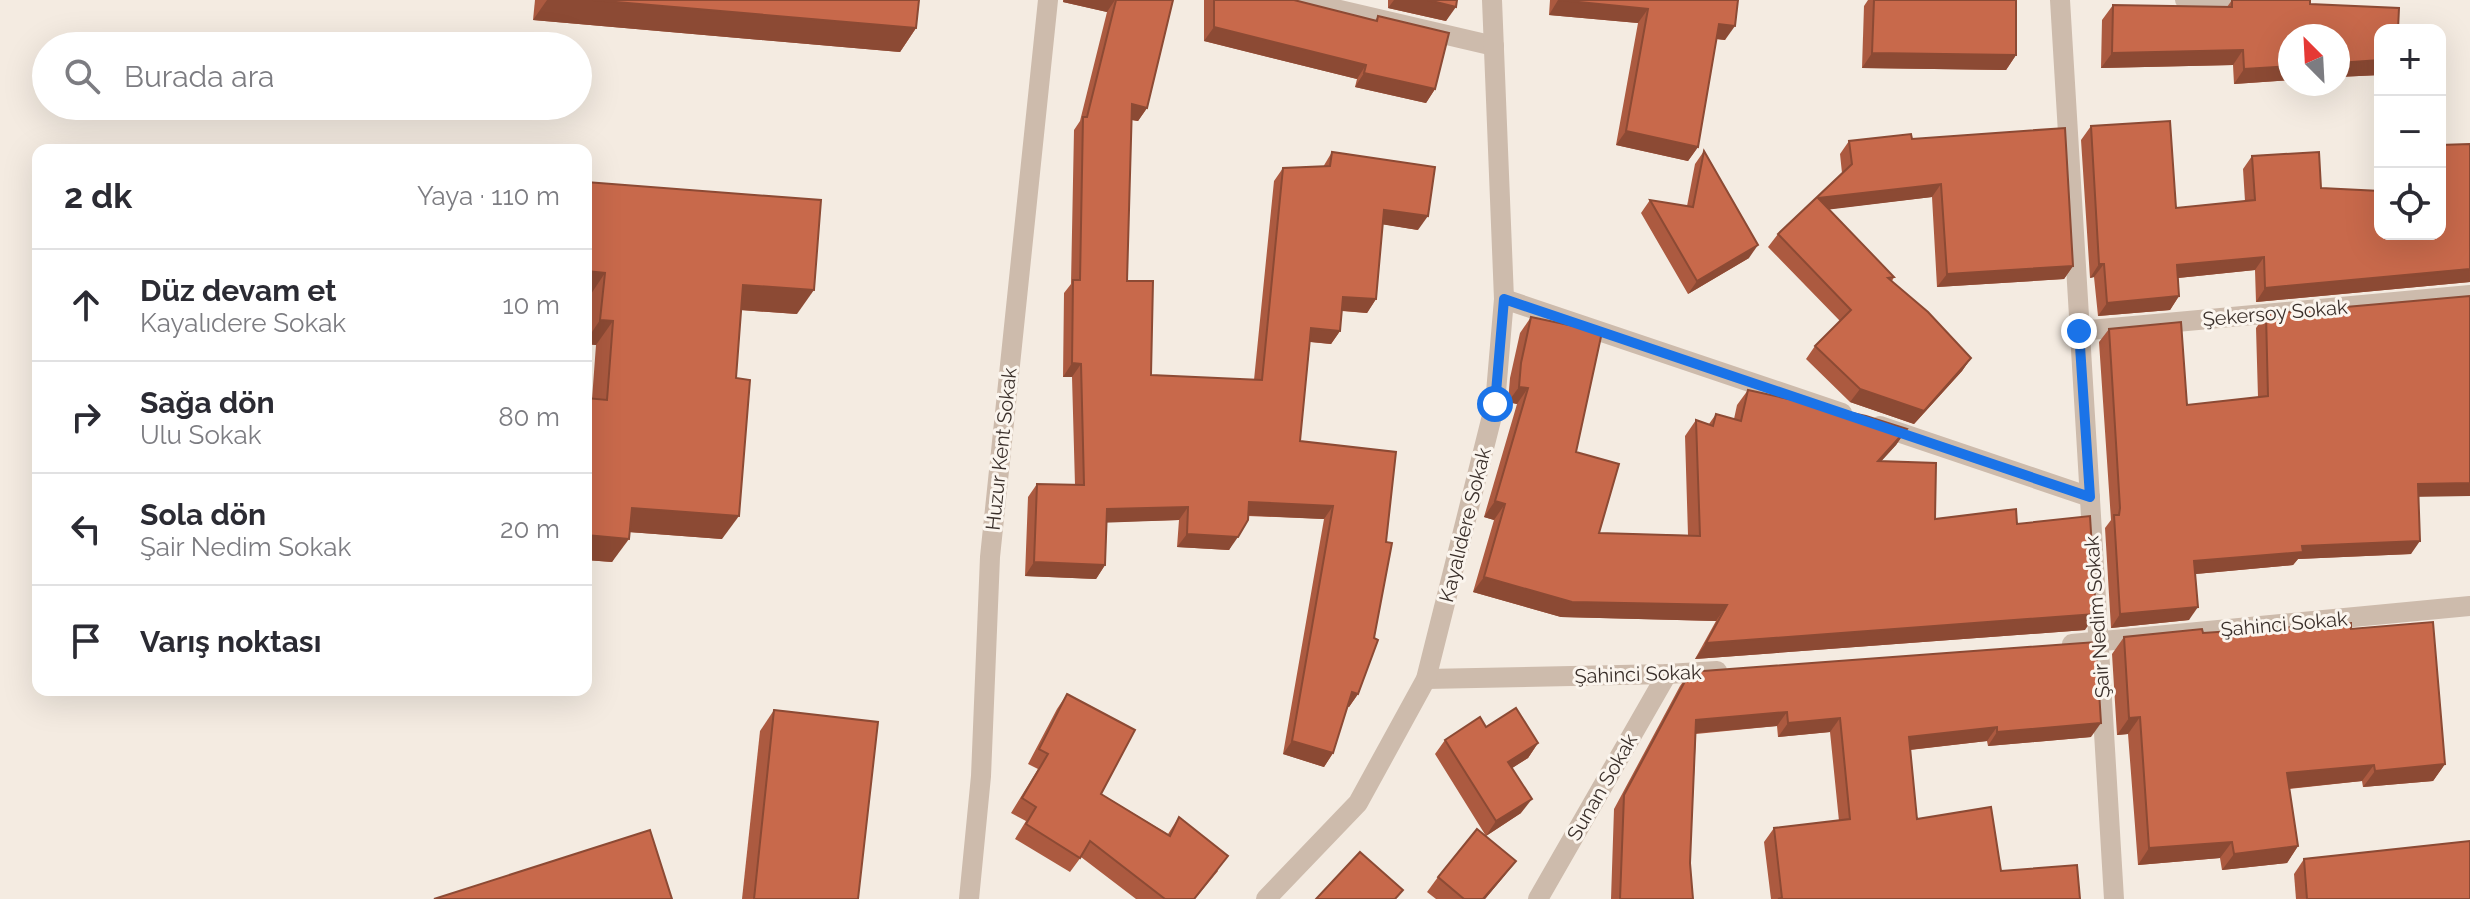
<!DOCTYPE html>
<html lang="tr">
<meta charset="utf-8">
<style>
:root{--surface:#fff;--page:#f2f2f3;--text:#2b2b33;--muted:#7c7c81;--line:#e1e1e2}
body{margin:0;font-family:Raleway,sans-serif;background:var(--page);color:var(--text)}
.controls{position:absolute;right:24px;top:24px;display:grid;overflow:hidden;border-radius:16px;box-shadow:0 8px 32px #0002}
.controls button{width:72px;height:72px;display:grid;place-items:center;padding:0;border:0;border-bottom:2px solid var(--line);background:var(--surface);color:var(--text);font:40px sans-serif}
.compass{position:absolute;left:2278px;top:24px;width:72px;height:72px;border-radius:50%;background:var(--surface);box-shadow:0 8px 32px #0002;rotate:336deg}
.stop{position:absolute;width:24px;height:24px;margin:-18px;border:6px solid #1a73e8;border-radius:50%;background:#fff}
.stop.end{background:#1a73e8;border-color:#fff;box-shadow:0 2px 8px #0008}
.list{margin:0;padding:0;list-style:none}
h2{display:flex;justify-content:space-between;align-items:center;height:104px;margin:0;padding:0 32px;font-size:34px}
h2 small{font-size:26px;font-weight:400;color:var(--muted)}
.list li{display:grid;grid-template-columns:52px 1fr auto;gap:24px;align-items:center;box-sizing:border-box;height:112px;padding:0 32px;border-top:2px solid var(--line)}
.list b{display:block;font-size:30px;white-space:nowrap}
.list p{margin:0;font-size:26px;white-space:nowrap;color:var(--muted)}
.list em{font-size:26px;font-style:normal;color:var(--muted)}
.icon{flex:none;width:44px;height:44px;fill:none;stroke:currentColor;stroke-width:2;stroke-linecap:round;stroke-linejoin:round}
.map{position:relative;flex:none;width:2470px;height:899px;overflow:hidden}
.search{position:absolute;background:var(--surface);box-shadow:0 8px 32px #0002;left:32px;top:32px;width:560px;height:88px;display:flex;align-items:center;gap:20px;box-sizing:border-box;padding:0 28px;border-radius:44px;color:var(--muted);font-size:30px}
.panel{position:absolute;background:var(--surface);box-shadow:0 8px 32px #0002;left:32px;top:144px;width:560px;height:552px;border-radius:16px}
.map>svg:first-child{display:block}
.lines{fill:none;stroke-linecap:round;stroke-linejoin:round}
.street{stroke:#cdbbac;stroke-width:20}
.wall{fill:#ac5a40}
.shaded-wall{fill:#8c4a34}
.building{fill:#c8694b;stroke:#8c4a34;stroke-width:2}
.route{stroke:#1a73e8;stroke-width:10}
.labels{text-anchor:middle;stroke-width:6;stroke-linejoin:round;paint-order:stroke}
.street-label{font-size:20px;fill:#3b302b;stroke:#fbf5ee}
</style>
<div class="map">
<svg width="2470" height="899" viewBox="0 0 2470 899">
<rect width="100%" height="100%" fill="#f4ebe1"/>
<g class="lines">
<!-- street -->
<g class="street">
<polyline points="1297,0 1494,46"/>
<polyline points="2060,0 2114,899"/>
<polyline points="2185,0 2213,2 2251,0"/>
<polyline points="1504,299 1842,413"/>
<polyline points="2079,331 2470,295"/>
<polyline points="1880,426 2090,497"/>
<polyline points="2072,644 2470,606"/>
<polyline points="1426,679 1667,674 1717,671"/>
<polyline points="969,899 981,776 990,557 1048,0"/>
<polyline points="1266,899 1358,803 1426,679 1495,404 1504,299 1492,0"/>
<polyline points="1538,899 1667,674"/>
</g>
</g>
<!-- wall -->
<g class="wall">
<polygon points="535,0 919,0 916,28 900,52 533,20"/>
<polygon points="1063,0 1173,0 1147,108 1138,121 1131,120 1127,281 1151,375 1254,380 1274,181 1283,168 1323,167 1332,152 1418,230 1382,224 1376,299 1367,313 1342,311 1340,331 1331,344 1310,342 1300,441 1396,452 1358,694 1349,707 1347,707 1333,753 1324,767 1283,754 1324,519 1248,516 1229,550 1177,547 1179,520 1106,522 1105,565 1096,579 1025,576 1028,497 1037,484 1075,485 1072,377 1063,377 1064,293 1071,284 1074,130 1080,121 1107,12 1063,2"/>
<polygon points="1204,0 1294,0 1375,21 1378,16 1435,89 1426,103 1355,87 1357,79 1204,41"/>
<polygon points="1388,0 1457,0 1446,21 1388,8"/>
<polygon points="1550,0 1738,0 1725,40 1716,39 1698,147 1688,161 1616,145 1638,23 1549,15"/>
<polygon points="1868,0 2016,0 2016,55 2006,70 1862,68 1864,6"/>
<polygon points="2232,0 2310,4 2380,30 2380,75 2338,77 2290,36 2290,80 2234,84 2233,65 2101,68 2102,20 2113,5 2227,7"/>
<polygon points="2091,126 2176,208 2245,201 2243,169 2252,156 2321,188 2380,234 2470,144 2470,282 2256,302 2255,270 2178,278 2179,296 2170,310 2098,316 2094,277 2090,278 2081,140"/>
<polygon points="1912,139 2073,266 2064,279 1937,287 1932,197 1829,209 1894,277 1892,281 1971,358 1962,371 1914,424 1850,402 1806,359 1815,346 1840,321 1768,247 1778,234 1842,173 1840,154 1849,141"/>
<polygon points="1704,151 1749,258 1688,294 1641,213 1650,200 1687,206 1695,164"/>
<polygon points="586,182 797,314 741,310 722,539 629,532 612,562 586,560 586,398 592,399 596,345 586,344 586,322 589,297 586,296"/>
<polygon points="2266,314 2419,497 2411,554 2298,559 2293,565 2195,574 2189,620 2111,628 2105,528 2111,520 2099,342 2109,329 2187,405 2258,397 2256,328"/>
<polygon points="1531,317 1576,452 1599,533 1688,535 1685,436 1696,420 1709,424 1716,414 1734,419 1737,405 1748,390 1907,429 1896,445 1881,461 1935,519 2017,524 2085,630 1695,659 1716,621 1561,617 1473,592 1494,520 1484,517 1517,404 1508,402 1510,378 1520,333"/>
<polygon points="2351,629 2445,764 2433,781 2363,787 2362,781 2289,789 2298,846 2287,863 2222,870 2220,858 2138,865 2128,734 2117,735 2112,654 2124,637"/>
<polygon points="1690,672 2091,737 1988,746 1987,741 1910,750 1917,819 2001,871 2080,899 1771,899 1764,842 1774,828 1839,821 1830,732 1778,737 1777,726 1696,734 1690,863 1693,899 1611,899 1614,809 1680,686"/>
<polygon points="1067,694 1101,794 1168,834 1179,817 1218,871 1195,899 1136,899 1081,857 1070,872 1015,839 1026,821 1011,813 1038,769 1028,764 1057,709"/>
<polygon points="774,710 858,899 742,899 760,731"/>
<polygon points="1486,727 1538,743 1528,758 1512,768 1521,813 1486,836 1435,754 1445,740"/>
<polygon points="2304,859 2470,899 2296,899 2294,874"/>
<polygon points="1505,875 1485,899 1436,899 1427,892 1438,877"/>
</g>
<!-- shaded-wall -->
<g class="shaded-wall">
<polygon points="547,0 593,0 916,28 900,52 533,20"/>
<polygon points="1064,0 1115,0 1107,12 1063,2"/>
<polygon points="1394,0 1428,0 1456,7 1446,21 1388,8"/>
<polygon points="1558,0 1648,9 1638,23 1549,15"/>
<polygon points="1719,24 1735,26 1725,40 1709,38"/>
<polygon points="1214,27 1366,65 1357,79 1204,41"/>
<polygon points="2243,50 2233,65 2101,68 2112,53"/>
<polygon points="1872,53 2016,55 2006,70 1862,68"/>
<polygon points="2380,60 2380,75 2338,77 2338,63"/>
<polygon points="2290,66 2290,80 2234,84 2244,69"/>
<polygon points="1364,73 1435,89 1426,103 1355,87"/>
<polygon points="1132,104 1147,108 1138,121 1122,118"/>
<polygon points="1626,131 1698,147 1688,161 1616,145"/>
<polygon points="1941,184 1932,197 1809,212 1818,198"/>
<polygon points="1384,210 1428,216 1418,230 1374,223"/>
<polygon points="1758,245 1749,258 1688,294 1697,281"/>
<polygon points="2264,257 2255,270 2168,279 2177,265"/>
<polygon points="2099,264 2104,264 2094,277 2090,278"/>
<polygon points="2073,266 2064,279 1937,287 1947,274"/>
<polygon points="2470,269 2470,282 2256,302 2265,288"/>
<polygon points="586,271 605,273 589,297 586,296"/>
<polygon points="743,285 814,290 797,314 727,309"/>
<polygon points="2179,296 2170,310 2098,316 2107,303"/>
<polygon points="1343,297 1376,299 1367,313 1334,310"/>
<polygon points="600,320 613,321 596,345 586,344 586,341"/>
<polygon points="1311,328 1340,331 1331,344 1302,341"/>
<polygon points="1971,358 1962,371 1914,424 1850,402 1860,389"/>
<polygon points="1072,363 1081,364 1072,377 1063,377"/>
<polygon points="1519,387 1528,388 1517,404 1508,402"/>
<polygon points="1907,429 1896,445 1867,477 1878,461"/>
<polygon points="2470,483 2470,496 2409,497 2418,484"/>
<polygon points="1495,501 1505,504 1494,520 1484,517"/>
<polygon points="1249,502 1333,506 1324,519 1240,515"/>
<polygon points="1188,507 1179,520 1097,523 1107,509"/>
<polygon points="632,508 739,516 722,539 615,531"/>
<polygon points="1187,534 1238,537 1229,550 1177,547"/>
<polygon points="586,535 629,539 612,562 586,560"/>
<polygon points="2420,541 2411,554 2298,559 2293,565 2185,575 2194,561 2302,546"/>
<polygon points="1034,562 1105,565 1096,579 1025,576"/>
<polygon points="1484,577 1727,605 1716,621 1561,617 1473,592"/>
<polygon points="2198,607 2189,620 2111,628 2120,614"/>
<polygon points="2096,614 2085,630 1695,659 1706,643"/>
<polygon points="1352,692 1358,694 1349,707 1343,705"/>
<polygon points="1787,712 1777,726 1686,734 1696,720"/>
<polygon points="2140,717 2128,734 2117,735 2129,718"/>
<polygon points="1840,718 1830,732 1778,737 1788,723"/>
<polygon points="2101,723 2091,737 1988,746 1997,732"/>
<polygon points="1997,727 1987,741 1899,751 1909,737"/>
<polygon points="1292,741 1333,753 1324,767 1283,754"/>
<polygon points="1538,743 1528,758 1498,777 1508,762"/>
<polygon points="2445,764 2433,781 2363,787 2375,771"/>
<polygon points="2374,765 2362,781 2275,790 2287,773"/>
<polygon points="1532,799 1521,813 1486,836 1496,821"/>
<polygon points="2232,842 2220,858 2138,865 2149,848"/>
<polygon points="2298,846 2287,863 2222,870 2234,854"/>
<polygon points="1516,861 1505,875 1485,899 1483,899"/>
</g>
<!-- building -->
<g class="building">
<polygon points="593,0 919,0 916,28"/>
<polygon points="1116,0 1173,0 1147,108 1132,104 1127,281 1153,281 1151,375 1262,380 1283,168 1330,166 1332,152 1435,167 1428,216 1384,210 1376,299 1343,297 1340,331 1311,328 1300,441 1396,452 1386,542 1392,543 1374,638 1378,640 1358,694 1352,692 1333,753 1292,741 1333,506 1249,502 1248,520 1238,537 1187,534 1188,507 1107,509 1105,565 1034,562 1037,484 1084,485 1081,364 1072,363 1073,280 1080,280 1083,117 1087,117"/>
<polygon points="1214,0 1294,0 1377,21 1378,16 1449,33 1435,89 1364,73 1366,65 1214,27"/>
<polygon points="1428,0 1457,0 1456,7"/>
<polygon points="1559,0 1738,0 1735,26 1719,24 1698,147 1626,131 1648,9"/>
<polygon points="1874,0 2016,0 2016,55 1872,53"/>
<polygon points="2232,0 2310,0 2310,4 2399,8 2398,30 2380,30 2380,60 2338,63 2338,36 2290,36 2290,66 2244,69 2243,50 2112,53 2113,5 2232,7"/>
<polygon points="2170,121 2176,208 2255,200 2252,156 2319,152 2321,188 2380,191 2380,234 2440,234 2440,145 2470,144 2470,269 2265,288 2264,257 2177,265 2179,296 2107,303 2104,264 2099,264 2091,126"/>
<polygon points="2065,128 2073,266 1947,274 1941,184 1818,198 1894,277 1888,278 1928,312 1971,358 1924,411 1860,389 1815,346 1851,310 1778,234 1852,164 1849,141 1911,134 1912,139"/>
<polygon points="1704,151 1758,245 1697,281 1650,200 1693,207"/>
<polygon points="586,182 821,200 814,290 743,285 736,378 750,380 739,516 632,508 629,539 586,535 586,398 607,400 613,321 600,320 605,273 586,271"/>
<polygon points="2470,296 2470,483 2418,484 2420,541 2302,546 2303,552 2194,561 2198,607 2120,614 2114,515 2119,515 2120,508 2109,329 2181,322 2187,405 2268,396 2266,314"/>
<polygon points="1531,317 1602,332 1576,452 1619,464 1599,533 1700,536 1696,420 1713,426 1716,414 1741,421 1748,390 1866,416 1907,429 1878,461 1936,463 1935,519 2016,509 2017,524 2090,516 2096,614 1706,643 1727,605 1572,602 1484,577 1505,504 1495,501 1528,388 1519,387 1521,363"/>
<polygon points="2433,622 2445,764 2375,771 2374,765 2287,773 2298,846 2234,854 2232,842 2149,848 2140,717 2129,718 2124,637 2202,629 2203,633 2351,623 2351,629"/>
<polygon points="2096,642 2101,723 1997,732 1997,727 1909,737 1917,819 1991,807 2001,871 2077,865 2080,899 1778,899 1782,898 1774,828 1850,819 1840,718 1788,723 1787,712 1696,720 1690,863 1693,899 1620,899 1624,795 1690,672"/>
<polygon points="1067,694 1135,730 1101,794 1170,836 1179,817 1228,856 1194,899 1165,899 1090,841 1080,858 1026,824 1036,807 1022,798 1048,754 1039,749"/>
<polygon points="1516,708 1538,743 1508,762 1532,799 1496,821 1445,740 1480,717 1486,727"/>
<polygon points="774,710 878,722 858,899 754,899"/>
<polygon points="1477,829 1516,861 1483,899 1464,899 1438,877"/>
<polygon points="650,830 672,899 434,899"/>
<polygon points="2470,841 2470,899 2307,899 2304,859"/>
<polygon points="1360,852 1403,890 1395,899 1316,899"/>
</g>
<g class="lines">
<!-- route -->
<polyline class="route" points="1495,404 1504,299 2090,497 2079,331"/>
</g>
<g class="labels">
<!-- street labels -->
<g class="street-label">
<text transform="translate(2275 313) rotate(-5)" y="7">Şekersoy Sokak</text>
<text transform="translate(1001 449) rotate(-84)" y="7">Huzur Kent Sokak</text>
<text transform="translate(1465 525) rotate(-76)" y="7">Kayalıdere Sokak</text>
<text transform="translate(2097 617) rotate(-94)" y="7">Şair Nedim Sokak</text>
<text transform="translate(2284 624) rotate(-5)" y="7">Şahinci Sokak</text>
<text transform="translate(1638 674) rotate(-2)" y="7">Şahinci Sokak</text>
<text transform="translate(1602 787) rotate(-60)" y="7">Sunan Sokak</text>
</g>
</g>
</svg>
<div class="controls">
<button>+</button>
<button>−</button>
<button><svg class="icon" aria-label="locate" viewBox="0 0 24 24"><circle cx="12" cy="12" r="6"/><path d="M12 2v4M12 18v4M2 12h4M18 12h4"/></svg></button>
</div>
<svg class="compass" viewBox="-18 -18 36 36"><path d="M0-13l5 13h-10z" fill="#e53935"/><path d="M0 13l5-13h-10z" fill="#7c7c81"/></svg>
<div class="stop" style="left:1495px;top:404px"></div>
<div class="stop end" style="left:2079px;top:331px"></div>
<div class="search"><svg class="icon" aria-label="search" viewBox="0 0 24 24"><circle cx="10" cy="10" r="6"/><path d="M15 15l6 6"/></svg>Burada ara</div>
<section class="panel">
<h2>2 dk<small>Yaya · 110 m</small></h2>
<ul class="list">
<li><svg class="icon" aria-label="ahead" viewBox="0 0 24 24"><path d="M12 20V5M6 11l6-6 6 6"/></svg><div><b>Düz devam et</b><p>Kayalıdere Sokak</p></div><em>10 m</em></li>
<li><svg class="icon" aria-label="right" viewBox="0 0 24 24"><path d="M7 20v-9h11M14 6l5 5-5 5"/></svg><div><b>Sağa dön</b><p>Ulu Sokak</p></div><em>80 m</em></li>
<li><svg class="icon" aria-label="left" viewBox="0 0 24 24"><path d="M17 20v-9H6M10 6l-5 5 5 5"/></svg><div><b>Sola dön</b><p>Şair Nedim Sokak</p></div><em>20 m</em></li>
<li><svg class="icon" aria-label="arrive" viewBox="0 0 24 24"><path d="M6 21V4h12l-3 4 3 4H6"/></svg><div><b>Varış noktası</b></div></li>
</ul>
</section>
</div>
